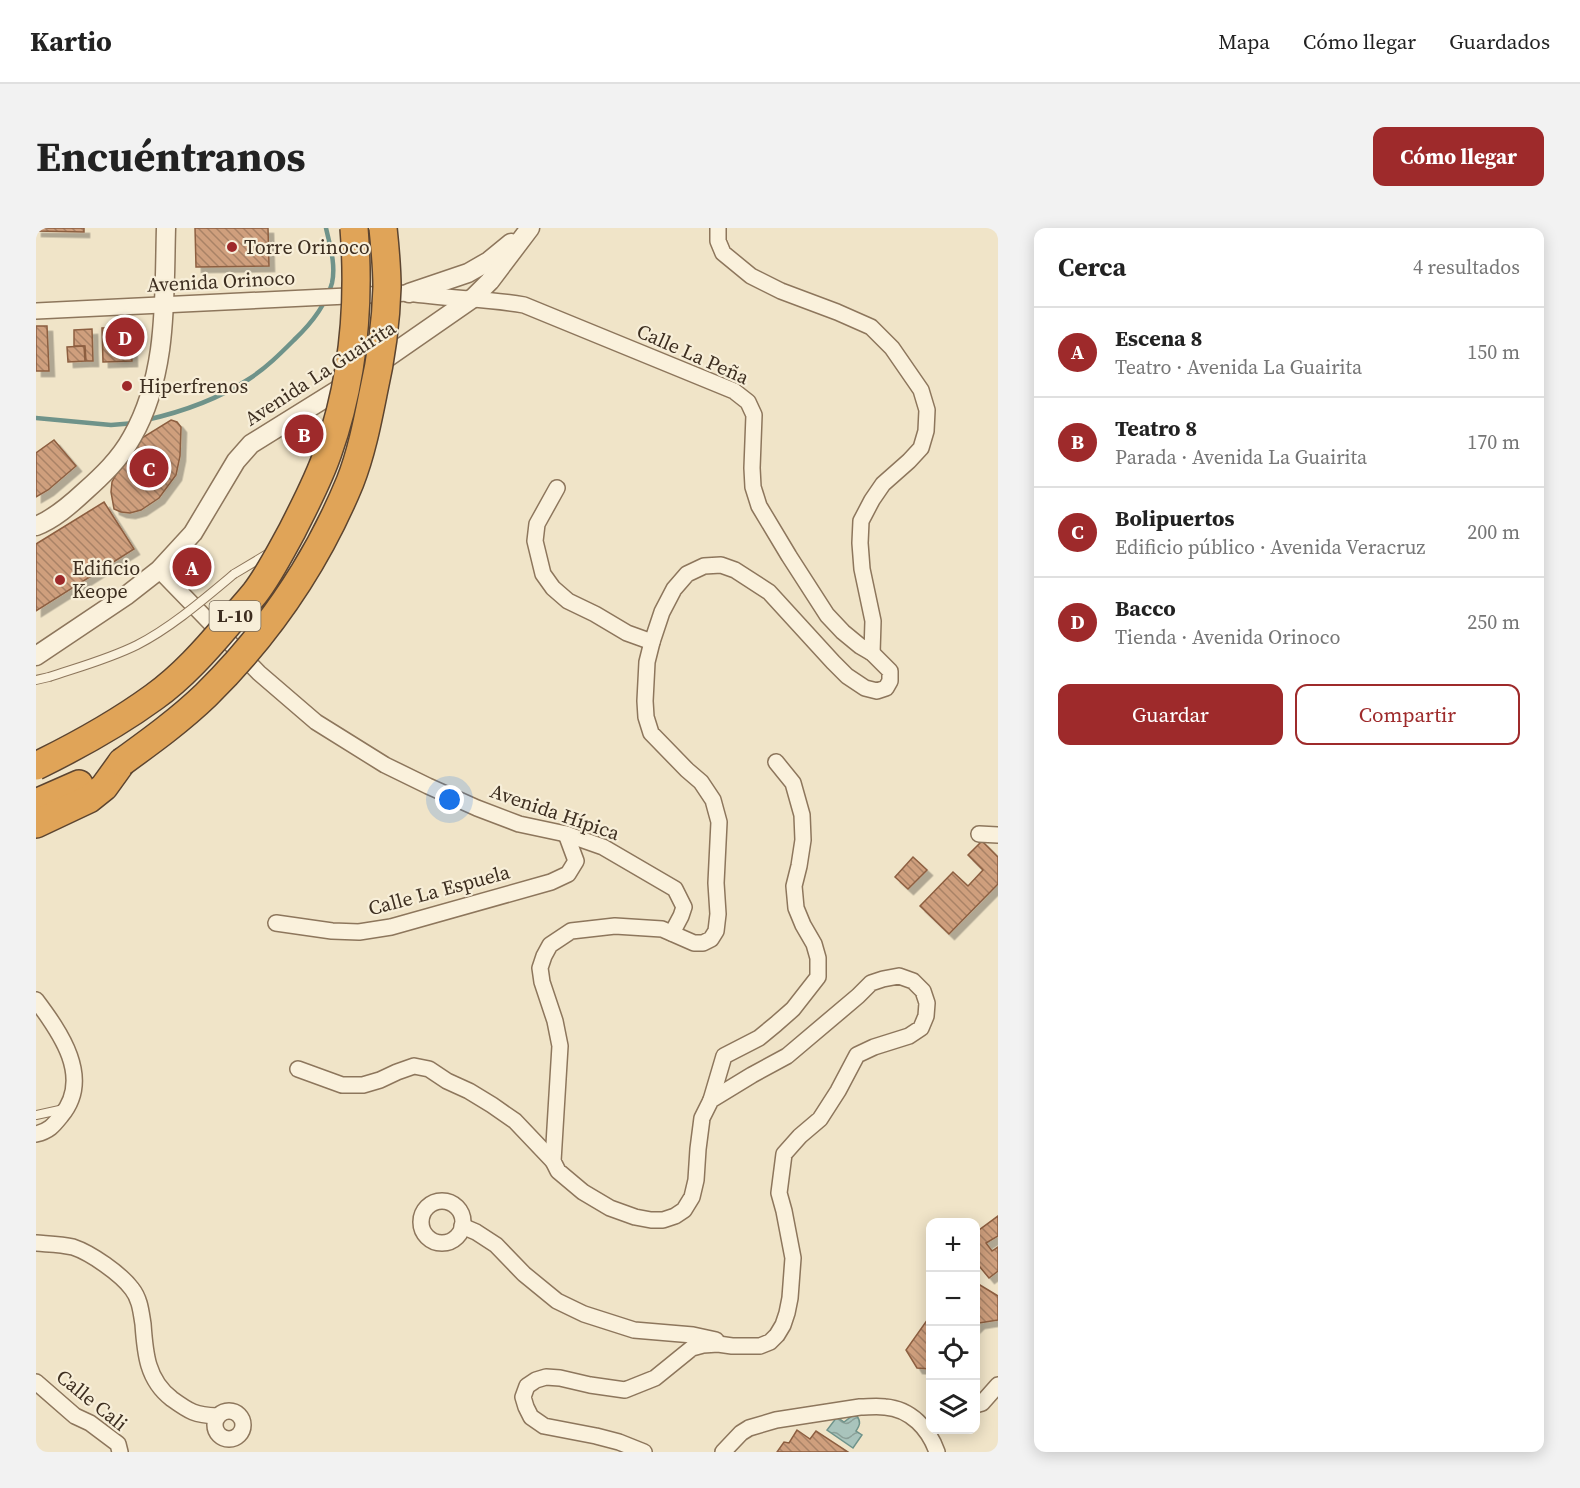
<!DOCTYPE html>
<html lang="es">
<meta charset="utf-8">
<style>
:root{--surface:#fff;--page:#f2f2f2;--text:#222;--muted:#767676;--line:#e0e0e0;--accent:#9e2a2b}
body{margin:0;font-family:"Source Serif 4",serif;background:var(--page);color:var(--text)}
.controls{position:absolute;right:18px;bottom:18px;display:grid;overflow:hidden;border-radius:12px;box-shadow:0 3px 15px #0003}
.controls button{width:54px;height:54px;display:grid;place-items:center;padding:0;border:0;border-bottom:2px solid var(--line);background:var(--surface);color:var(--text);font:30px sans-serif}
.you{position:absolute;left:414px;top:572px;width:21px;height:21px;margin:-15px;border:4px solid #fff;border-radius:50%;background:#1a73e8;box-shadow:0 0 0 9px #1a73e833}
.badge{display:grid;place-items:center;width:39px;height:39px;border-radius:50%;background:var(--accent);color:#fff;font-size:20px;font-weight:700}
.pin{position:absolute;translate:-50% -50%;border:3px solid #fff;box-shadow:0 2px 6px #0006}
.list{margin:0;padding:0;list-style:none}
h2{display:flex;justify-content:space-between;align-items:center;height:78px;margin:0;padding:0 24px;font-size:26px}
h2 small{font-size:20px;font-weight:400;color:var(--muted)}
.list li{display:grid;grid-template-columns:39px 1fr auto;gap:18px;align-items:center;box-sizing:border-box;height:90px;padding:0 24px;border-top:2px solid var(--line)}
.list b{display:block;font-size:22px;white-space:nowrap}
.list p{margin:0;font-size:20px;white-space:nowrap;color:var(--muted)}
.list em{font-size:20px;font-style:normal;color:var(--muted)}
.actions{display:flex;gap:12px;padding:18px 24px}
.actions a{flex:1;padding:14px 0;border:2px solid var(--accent);border-radius:12px;text-align:center;font-size:21px;color:var(--accent)}
.actions .main{background:var(--accent);color:#fff}
.icon{flex:none;width:33px;height:33px;fill:none;stroke:currentColor;stroke-width:2;stroke-linecap:round;stroke-linejoin:round}
.map{position:relative;flex:none;width:962px;height:1224px;overflow:hidden;border-radius:12px}
header{display:flex;align-items:center;gap:36px;box-sizing:border-box;height:84px;padding:0 30px;background:var(--surface);border-bottom:2px solid var(--line)}
header strong{font-size:28px}
nav{display:flex;gap:33px;margin-inline-start:auto;font-size:21px}
.intro{display:flex;align-items:center;justify-content:space-between;box-sizing:border-box;height:144px;padding:0 36px}
h1{margin:0;font-size:42px}
.button{padding:15px 27px;border-radius:12px;background:var(--accent);color:#fff;font-size:21px;font-weight:700}
main{display:flex;gap:36px;padding:0 36px}
aside{flex:1;background:var(--surface);border-radius:12px;box-shadow:0 3px 15px #0003}
.map>svg:first-child{display:block}
.water{fill:url(#water-waves);stroke:#6f938a;stroke-width:1.5}
.lines{fill:none;stroke-linecap:round;stroke-linejoin:round}
.stream{stroke:#6f938a;stroke-width:4.5}
.building{fill:url(#building-back-hatch);stroke:#8d5f41;stroke-width:1.5;filter:url(#shadow)}
.service-casing{stroke:#8d765c;stroke-width:10}
.minor-casing{stroke:#8d765c;stroke-width:18}
.tertiary-casing{stroke:#8d765c;stroke-width:21}
.motorway-casing{stroke:#5b4430;stroke-width:30}
.service{stroke:#faf1dc;stroke-width:8}
.minor{stroke:#faf1dc;stroke-width:15}
.tertiary{stroke:#faf1dc;stroke-width:18}
.motorway{stroke:#e0a458;stroke-width:27}
.service-bridge-casing{stroke:#8d765c;stroke-width:10;stroke-linecap:butt}
.motorway-bridge-casing{stroke:#5b4430;stroke-width:30;stroke-linecap:butt}
.service-bridge{stroke:#faf1dc;stroke-width:8}
.motorway-bridge{stroke:#e0a458;stroke-width:27}
.poi-dot{fill:#9e2a2b;stroke:#f7eed8;stroke-width:2}
.labels{text-anchor:middle;stroke-width:4.5;stroke-linejoin:round;paint-order:stroke}
.shield{fill:#f7eed8;stroke:#756857;stroke-width:1.5}
.shield-label{font-size:18px;font-weight:bold;fill:#3d2e20}
.poi-label{font-size:20px;fill:#3d2e20;stroke:#f7eed8;text-anchor:start}
.street-label{font-size:20px;fill:#3d2e20;stroke:#f7eed8}
</style>
<header>
<strong>Kartio</strong>
<nav><a>Mapa</a><a>Cómo llegar</a><a>Guardados</a></nav>
</header>
<div class="intro"><h1>Encuéntranos</h1><a class="button">Cómo llegar</a></div>
<main>
<div class="map">
<svg width="962" height="1224" viewBox="0 0 962 1224">
<defs>
<pattern id="water-waves" width="16" height="10" patternUnits="userSpaceOnUse" patternTransform="scale(1.5)"><rect width="16" height="10" fill="#a9c4bc"/><path d="M0 5q4-4 8 0t8 0" fill="none" stroke="#8ba098"/></pattern>
<pattern id="building-back-hatch" width="6" height="6" patternUnits="userSpaceOnUse" patternTransform="scale(1.5)"><rect width="6" height="6" fill="#cf9f7d"/><path d="M-1 5l2 2M0 0l6 6M5-1l2 2" fill="none" stroke="#a98266"/></pattern>
<filter id="shadow"><feDropShadow dx="5.5" dy="5.5" stdDeviation="0" flood-color="#0004"/></filter>
</defs>
<rect width="100%" height="100%" fill="#f0e4c8"/>
<!-- water -->
<path class="water" d="M816,1188H821C825,1194 824,1197 820,1203L826,1207L817,1220L791,1202L801,1189L808,1194Z"/>
<g class="lines">
<!-- stream -->
<g class="stream">
<polyline points="0,190 75,197 99,195"/>
<path d="M110,192C146,184 182,171 213,151C230,140 244,126 258,112C275,96 290,77 296,55C300,37 294,18 290,0"/>
</g>
</g>
<!-- building -->
<g class="building">
<polygon points="0,0 48,0 48,4 0,3"/>
<polygon points="159,0 232,0 233,38 160,39"/>
<polygon points="0,98 11,98 13,143 0,143"/>
<polygon points="95,99 96,133 67,134 66,100"/>
<polygon points="56,101 57,133 50,133 49,118 38,118 38,102"/>
<polygon points="48,118 49,133 32,134 31,119"/>
<polygon points="135,192 141,194 145,199 144,228 140,247 123,270 105,282 94,285 85,284 78,281 75,264 76,254 88,232 101,213"/>
<polygon points="18,212 40,238 12,262 0,269 0,225"/>
<polygon points="68,274 98,321 0,383 0,316"/>
<polygon points="946,613 962,629 962,656 913,706 884,678 917,644 932,658 947,642 932,627"/>
<polygon points="877,629 891,642 872,661 859,649"/>
<polygon points="962,988 962,1008 950,1015 956,1023 962,1019 962,1043 953,1050 939,1033 939,1005"/>
<polygon points="939,1054 962,1068 962,1092 943,1095 939,1099"/>
<polygon points="894,1088 894,1141 881,1140 870,1122"/>
<polygon points="761,1202 774,1211 780,1203 812,1224 741,1224 748,1214 753,1215"/>
</g>
<g class="lines">
<defs>
<g id="service">
<polyline points="198,346 233,325"/>
<polyline points="0,452 13,449"/>
<polyline points="0,887 28,881"/>
</g>
<g id="minor">
<polyline points="682,0 682,13 687,25 715,48 745,63 801,84 835,99 856,120 885,162 891,182 890,203 885,220 873,233 847,256 836,272 825,293 824,315 826,341 837,393 836,425"/>
<path d="M0,83L373,65C411,71 449,70 488,77L698,163L712,174L718,187L716,240L717,259L723,278L753,328L791,387L807,404L824,418L836,425L854,443V453L850,460L841,463L829,460L811,448L797,434L733,364L699,342L685,337L668,338L651,346L638,361L626,384L616,414L611,434L609,473L610,489L615,505L651,542L665,554L677,572L683,594L680,655L682,686L680,703L675,711L667,715H658L626,701L579,698L535,703L514,717L508,728L504,740L506,754L519,793L524,818L517,933L522,943L547,964L574,980L599,989L615,992H627L639,988L648,982L656,969L660,952L662,921L666,890L675,872L716,847L751,828L822,768L835,755L847,751L863,748L877,753L887,763L891,775L890,788L885,800L873,808L838,819L821,827L802,863L784,891L764,908L748,926L743,965L748,983L757,1030L754,1070L751,1085L747,1097L741,1107L734,1114L724,1118H696L682,1116L667,1117L656,1120L619,1150L589,1162L554,1157L524,1150L510,1149L500,1152L491,1158L487,1169L490,1179L495,1189L508,1198L560,1208L583,1214L608,1224"/>
<polyline points="521,260 501,296 499,313 507,346 517,360 532,373 559,386 591,405 616,414"/>
<polyline points="123,342 223,445 280,494 349,537 392,558 441,580 483,596 530,606 567,619 639,661 648,679 645,688 636,705"/>
<polyline points="943,606 962,607"/>
<polyline points="240,695 296,703 323,704 355,699 515,654 532,646 540,633 530,606"/>
<path d="M0,772C24,804 57,850 25,888C17,898 13,903 0,906"/>
<polyline points="262,841 306,857 327,857 344,852 361,844 378,838 393,841 411,853 433,863 456,877 479,893 517,933"/>
<polyline points="675,872 688,828 723,810 740,796 757,781 782,749 782,730 778,716 767,697 760,680 758,658 763,638 767,612 766,587 757,555 740,534"/>
<circle cx="406" cy="994" r="21"/>
<polyline points="426,998 440,1004 460,1017 488,1046 521,1073 548,1086 598,1102 657,1107 680,1112"/>
<path d="M0,1015C12,1016 25,1016 37,1019C55,1025 85,1046 96,1061C104,1071 105,1084 107,1096C109,1125 111,1152 136,1171C154,1184 159,1187 181,1188"/>
<polyline points="0,1154 39,1188 54,1195 82,1216 84,1224"/>
<polyline points="939,1177 946,1175 962,1157"/>
<circle cx="193" cy="1197" r="14"/>
<path d="M687,1224L705,1205L713,1200L740,1192L824,1179C832,1179 841,1178 849,1179C875,1181 893,1201 901,1224"/>
</g>
<g id="tertiary">
<polyline points="373,65 432,45 453,33 475,15"/>
<path d="M0,298C18,291 34,277 48,264C66,248 84,231 96,209C132,146 128,71 130,0"/>
<polyline points="0,428 91,367 123,342 157,305 200,233 215,216 326,147 437,70 454,53 494,0"/>
</g>
<g id="motorway">
<polyline points="0,575 43,556"/>
<polyline points="0,596 53,571 68,559 86,534"/>
</g>
</defs>
<!-- service casing -->
<use href="#service" class="service-casing"/>
<!-- minor casing -->
<use href="#minor" class="minor-casing"/>
<!-- tertiary casing -->
<use href="#tertiary" class="tertiary-casing"/>
<!-- motorway casing -->
<use href="#motorway" class="motorway-casing"/>
<!-- service -->
<use href="#service" class="service"/>
<!-- minor -->
<use href="#minor" class="minor"/>
<!-- tertiary -->
<use href="#tertiary" class="tertiary"/>
<!-- motorway -->
<use href="#motorway" class="motorway"/>
<defs>
<path id="service-bridge" d="M13,449C43,439 73,431 101,417C136,399 168,371 198,346"/>
<g id="motorway-bridge">
<path d="M86,534C115,513 144,492 170,467C232,406 281,334 314,254C325,226 331,196 337,166C345,131 350,95 351,59C351,39 349,19 347,0"/>
<path d="M0,538C41,518 81,496 118,469C146,449 170,422 192,396C201,386 210,376 219,365C233,347 245,323 256,303C269,277 283,251 292,224C317,153 324,75 318,0"/>
</g>
</defs>
<!-- service-bridge casing -->
<use href="#service-bridge" class="service-bridge-casing"/>
<!-- motorway-bridge casing -->
<use href="#motorway-bridge" class="motorway-bridge-casing"/>
<!-- service-bridge -->
<use href="#service-bridge" class="service-bridge"/>
<!-- motorway-bridge -->
<use href="#motorway-bridge" class="motorway-bridge"/>
</g>
<!-- markers -->
<g class="poi-dot">
<circle cx="196" cy="19" r="6"/>
<circle cx="91" cy="158" r="6"/>
<circle cx="24" cy="352" r="6"/>
</g>
<g class="labels">
<!-- shield labels -->
<rect class="shield" x="173.5" y="373" width="51" height="30" rx="4.5"/>
<g class="shield-label">
<text x="199" y="394">L-10</text>
</g>
<!-- poi labels -->
<g class="poi-label">
<text x="208" y="26">Torre Orinoco</text>
<text x="103" y="165">Hiperfrenos</text>
<text x="36" y="347">Edificio<tspan x="36" dy="23">Keope</tspan></text>
</g>
<!-- street labels -->
<g class="street-label">
<text transform="translate(185 53) rotate(-3)" y="7">Avenida Orinoco</text>
<text transform="translate(657 126) rotate(24)" y="7">Calle La Peña</text>
<text transform="translate(284 145) rotate(-33)" y="7">Avenida La Guairita</text>
<text transform="translate(519 584) rotate(19)" y="7">Avenida Hípica</text>
<text transform="translate(403 662) rotate(-15)" y="7">Calle La Espuela</text>
<text transform="translate(56 1172) rotate(39)" y="7">Calle Cali</text>
</g>
</g>
</svg>
<div class="controls">
<button>+</button>
<button>−</button>
<button><svg class="icon" aria-label="locate" viewBox="0 0 24 24"><circle cx="12" cy="12" r="6"/><path d="M12 2v4M12 18v4M2 12h4M18 12h4"/></svg></button>
<button><svg class="icon" aria-label="layers" viewBox="0 0 24 24"><path d="M12 4l9 5-9 5-9-5zM3 14l9 5 9-5"/></svg></button>
</div>
<div class="you"></div>
<div class="pin badge" style="left:156px;top:339px">A</div>
<div class="pin badge" style="left:268px;top:206px">B</div>
<div class="pin badge" style="left:113px;top:240px">C</div>
<div class="pin badge" style="left:89px;top:109px">D</div>
</div>
<aside>
<h2>Cerca<small>4 resultados</small></h2>
<ul class="list">
<li><span class="badge">A</span><div><b>Escena 8</b><p>Teatro · Avenida La Guairita</p></div><em>150 m</em></li>
<li><span class="badge">B</span><div><b>Teatro 8</b><p>Parada · Avenida La Guairita</p></div><em>170 m</em></li>
<li><span class="badge">C</span><div><b>Bolipuertos</b><p>Edificio público · Avenida Veracruz</p></div><em>200 m</em></li>
<li><span class="badge">D</span><div><b>Bacco</b><p>Tienda · Avenida Orinoco</p></div><em>250 m</em></li>
</ul>
<div class="actions"><a class="main">Guardar</a><a>Compartir</a></div>
</aside>
</main>
